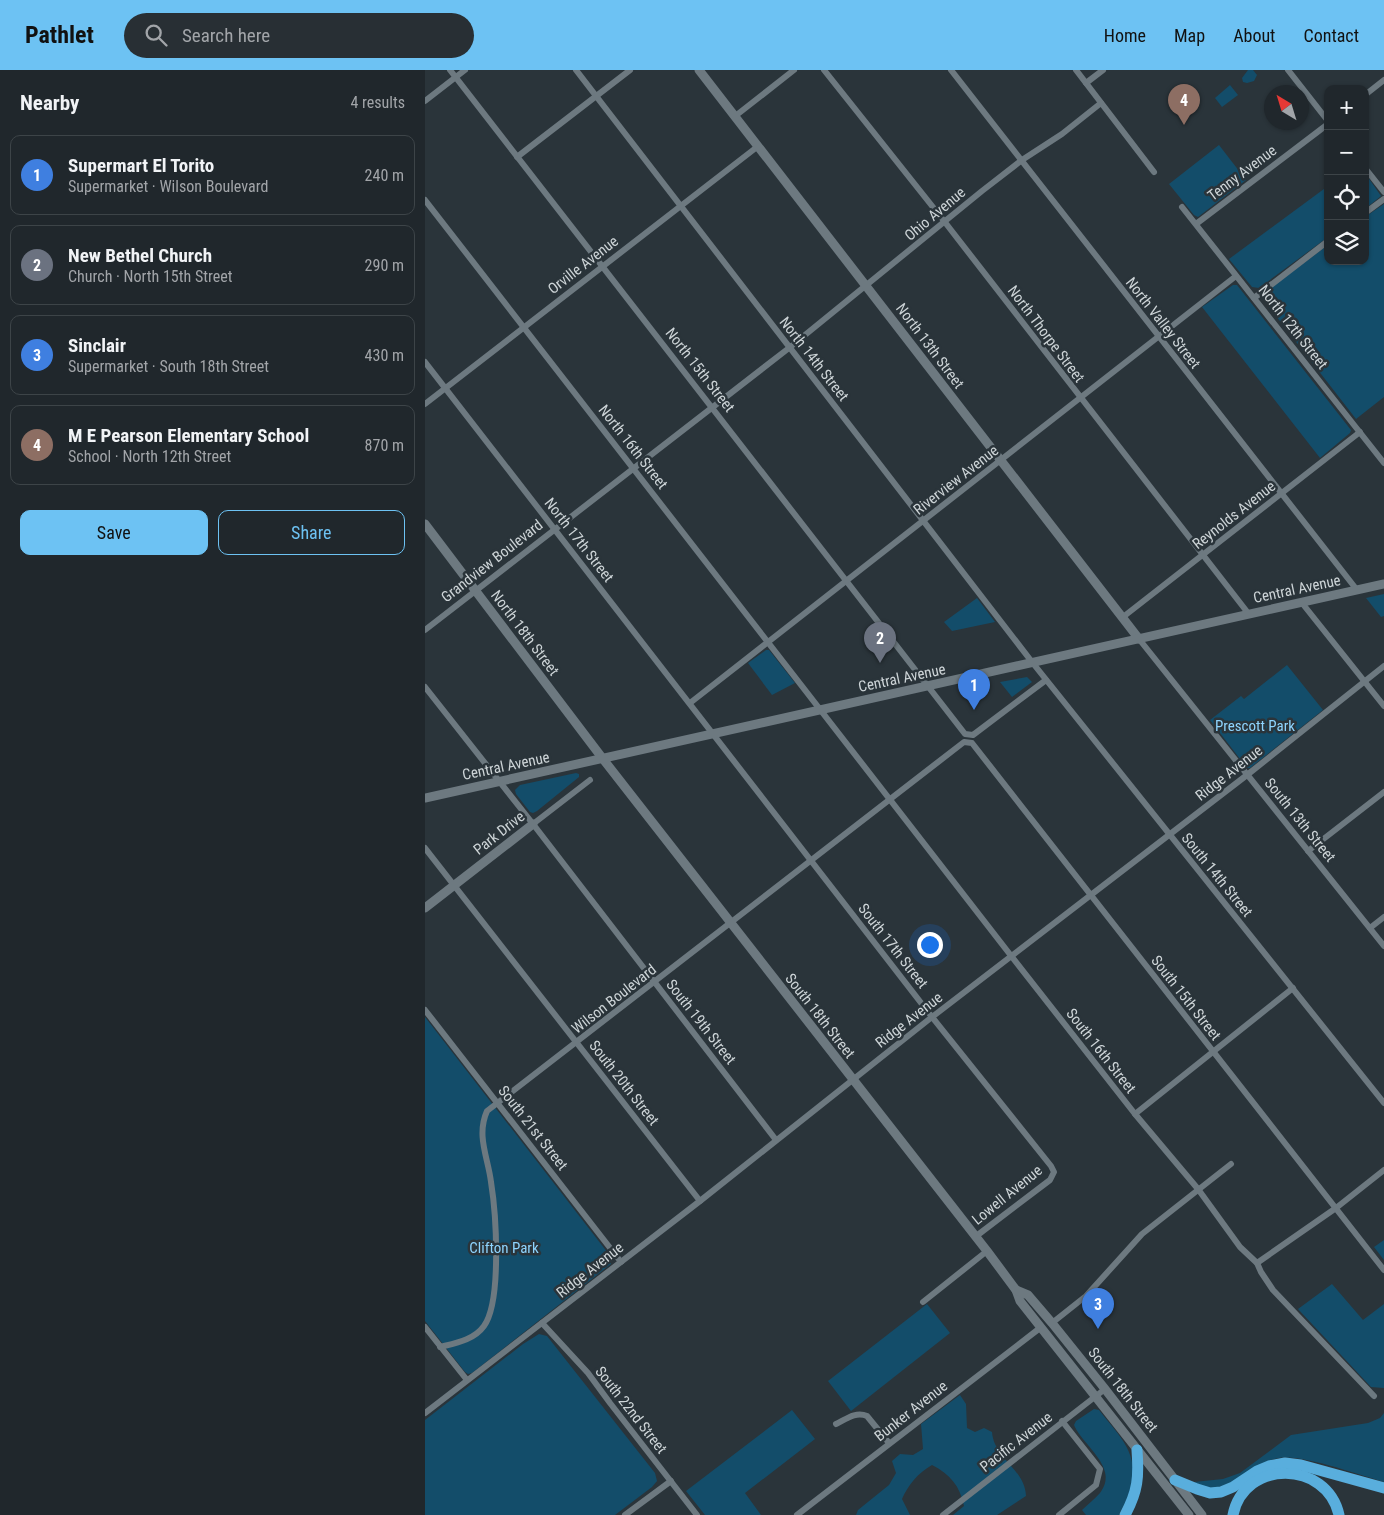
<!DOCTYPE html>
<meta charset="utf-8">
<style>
:root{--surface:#20272c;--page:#282f34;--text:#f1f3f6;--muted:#a2a5a9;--line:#3d4448;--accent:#6dc2f3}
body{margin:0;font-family:"Roboto Condensed",sans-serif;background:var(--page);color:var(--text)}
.controls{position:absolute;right:15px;top:15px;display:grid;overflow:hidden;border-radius:10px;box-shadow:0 1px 4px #0004}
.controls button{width:45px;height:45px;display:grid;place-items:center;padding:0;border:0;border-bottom:1px solid var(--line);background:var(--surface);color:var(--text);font:25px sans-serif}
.compass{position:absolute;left:839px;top:15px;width:45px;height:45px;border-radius:50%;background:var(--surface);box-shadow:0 1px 4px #0004;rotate:322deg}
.you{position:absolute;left:504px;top:874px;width:18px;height:18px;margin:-12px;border:4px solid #fff;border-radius:50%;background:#1a73e8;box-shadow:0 0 0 8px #1a73e833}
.badge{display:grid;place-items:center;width:32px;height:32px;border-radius:50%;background:var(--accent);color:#fff;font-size:16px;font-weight:700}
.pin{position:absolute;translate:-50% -41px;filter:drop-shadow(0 1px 2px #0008)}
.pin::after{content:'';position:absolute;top:26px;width:18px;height:15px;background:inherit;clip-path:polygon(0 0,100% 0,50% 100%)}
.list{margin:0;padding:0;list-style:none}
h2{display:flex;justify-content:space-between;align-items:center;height:65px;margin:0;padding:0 20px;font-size:21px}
h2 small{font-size:16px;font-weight:400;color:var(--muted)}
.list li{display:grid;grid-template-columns:32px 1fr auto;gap:15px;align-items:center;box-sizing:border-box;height:80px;margin:0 10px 10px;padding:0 10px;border:1px solid var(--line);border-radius:10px}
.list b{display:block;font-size:19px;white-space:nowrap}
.list p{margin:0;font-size:16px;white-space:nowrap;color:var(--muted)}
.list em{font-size:16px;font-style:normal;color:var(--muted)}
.actions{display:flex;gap:10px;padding:15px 20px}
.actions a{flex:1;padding:11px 0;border:1px solid var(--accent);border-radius:10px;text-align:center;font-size:18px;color:var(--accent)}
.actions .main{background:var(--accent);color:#111}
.icon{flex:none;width:28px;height:28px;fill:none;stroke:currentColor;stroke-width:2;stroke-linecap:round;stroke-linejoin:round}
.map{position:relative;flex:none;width:959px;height:1445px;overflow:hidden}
header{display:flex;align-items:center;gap:30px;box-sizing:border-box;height:70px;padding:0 25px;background:var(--accent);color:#111}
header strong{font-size:24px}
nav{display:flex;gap:28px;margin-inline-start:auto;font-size:18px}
.search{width:350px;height:45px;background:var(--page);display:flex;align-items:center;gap:12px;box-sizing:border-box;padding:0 18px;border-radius:28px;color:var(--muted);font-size:19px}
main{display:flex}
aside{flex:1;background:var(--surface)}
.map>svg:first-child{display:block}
.green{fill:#134d6a}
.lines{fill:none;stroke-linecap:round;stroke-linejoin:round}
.street{stroke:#6d7980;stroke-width:6}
.secondary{stroke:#6d7980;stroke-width:9}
.highway{stroke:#59aedd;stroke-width:11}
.labels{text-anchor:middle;stroke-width:5;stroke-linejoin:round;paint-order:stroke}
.street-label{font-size:15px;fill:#cdd4d7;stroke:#2a343a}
.park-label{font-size:15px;fill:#8ed4fe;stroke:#2a343a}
</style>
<header>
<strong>Pathlet</strong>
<div class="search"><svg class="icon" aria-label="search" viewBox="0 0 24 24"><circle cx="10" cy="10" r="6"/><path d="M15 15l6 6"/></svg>Search here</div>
<nav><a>Home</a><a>Map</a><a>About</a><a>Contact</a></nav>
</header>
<main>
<aside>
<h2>Nearby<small>4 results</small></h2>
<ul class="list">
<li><span class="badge" style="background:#3f7fe0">1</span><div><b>Supermart El Torito</b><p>Supermarket · Wilson Boulevard</p></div><em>240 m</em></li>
<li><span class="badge" style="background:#6b7280">2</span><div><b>New Bethel Church</b><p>Church · North 15th Street</p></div><em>290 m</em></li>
<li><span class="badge" style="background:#3f7fe0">3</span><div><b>Sinclair</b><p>Supermarket · South 18th Street</p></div><em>430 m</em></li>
<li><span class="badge" style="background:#8d6e63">4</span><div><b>M E Pearson Elementary School</b><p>School · North 12th Street</p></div><em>870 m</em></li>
</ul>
<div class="actions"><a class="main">Save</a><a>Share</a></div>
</aside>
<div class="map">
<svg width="959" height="1445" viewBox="0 0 959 1445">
<rect width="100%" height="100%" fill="#2a343a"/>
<!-- green -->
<g class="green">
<polygon points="823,0 828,0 832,5 829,11 822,13 818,12 817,8"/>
<polygon points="805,15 813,25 797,37 790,28"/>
<polygon points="794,75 821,110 773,147 769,145 744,114"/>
<polygon points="940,103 956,126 940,139"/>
<polygon points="903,116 903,167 834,218 827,217 804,189"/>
<polygon points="959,134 959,327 931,349 841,233 839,226 844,219 903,175 903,191 940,191 940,147"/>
<polygon points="808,215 812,215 926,360 925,363 895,388 777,237"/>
<polygon points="959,524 959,546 956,547 941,528"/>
<polygon points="552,528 570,552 527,561 519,552"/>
<polygon points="341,580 344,580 370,613 347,625 323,593"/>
<polygon points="862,595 898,640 825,698 822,698 785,650 816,626 819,629"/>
<polygon points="602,607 607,612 587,627 575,612"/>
<polygon points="151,703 154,704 154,707 112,741 108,743 105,742 91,724 90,720 95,715"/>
<polygon points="0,947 186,1187 186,1194 47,1303 43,1304 40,1302 0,1251"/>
<polygon points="959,1170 959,1190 949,1177"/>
<polygon points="907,1214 938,1250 959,1234 959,1318 946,1317 873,1239"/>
<polygon points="502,1234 525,1263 426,1341 403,1311"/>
<polygon points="114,1264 122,1266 230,1403 232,1411 227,1417 190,1445 0,1445 0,1350 98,1274"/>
<path d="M535,1325L541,1334L542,1358L550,1362L559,1358L567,1362C569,1389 600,1399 601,1426L572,1445H528L539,1436C535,1416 525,1404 507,1395C493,1403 483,1415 477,1429L485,1445H431L433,1440L464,1415L471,1403L467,1391L475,1384L488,1385L498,1379L496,1354Z"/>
<path d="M669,1339L674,1340C695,1367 715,1383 706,1420C704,1429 697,1437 694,1445H661L657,1440C663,1434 670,1429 675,1423C695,1398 658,1376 649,1355L651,1351Z"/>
<polygon points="367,1340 390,1369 320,1423 336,1445 280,1445 261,1421"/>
<path d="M959,1343V1412C934,1405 878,1384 854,1388C831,1392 806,1419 787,1418C781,1418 775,1415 769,1412L798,1409L815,1403L866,1365L943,1353L955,1348Z"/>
</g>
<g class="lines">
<!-- street -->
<g class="street">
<polyline points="25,0 540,664 548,665 621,610"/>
<polyline points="151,0 607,592 959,1033"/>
<polyline points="399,0 519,151 823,543"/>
<polyline points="526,0 932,520"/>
<polyline points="651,0 729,102"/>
<polyline points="863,0 903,51"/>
<polyline points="661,13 678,0"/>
<polyline points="940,25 959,10"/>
<polyline points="0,31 40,0"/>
<polyline points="309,47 369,0"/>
<polyline points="92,87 205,0"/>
<polyline points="940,98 959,122"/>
<polyline points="0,130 587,887 710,1044 773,1119 815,1177 832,1193 836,1202 848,1220 949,1326"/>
<polyline points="757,137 959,393"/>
<polyline points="940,143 959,129"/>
<polyline points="771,154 903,54"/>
<polyline points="829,228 903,171"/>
<polyline points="0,292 507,947 626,1096 629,1102 625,1110 550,1167"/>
<polyline points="0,334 332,77"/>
<polyline points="877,533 959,636"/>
<polyline points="698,547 935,362"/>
<polyline points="0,560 364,278 557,121 597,90 637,64 676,33"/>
<polyline points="714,569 959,876"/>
<polyline points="0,617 108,754 351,1070"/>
<polyline points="265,633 811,206"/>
<polyline points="108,754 165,710"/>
<polyline points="0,778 275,1131"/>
<polyline points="883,781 959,722"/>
<polyline points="945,858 959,847"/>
<polyline points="0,940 196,1192"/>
<polyline points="710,1044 868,918"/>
<polyline points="832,1193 911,1138 959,1100"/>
<polyline points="498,1232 562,1181"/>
<polyline points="117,1253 163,1303 185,1333 272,1445"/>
<polyline points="627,1253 661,1226 717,1164 806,1094"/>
<polyline points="0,1257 42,1310"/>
<path d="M15,1277C31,1273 49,1270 59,1256C77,1231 71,1143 66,1112C63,1087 51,1066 62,1041L539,672L547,673L959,1200"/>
<polyline points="0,1343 275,1131 507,947 822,705 959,596"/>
<path d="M411,1354C421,1349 431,1341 442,1346L464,1373"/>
<polyline points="200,1445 246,1411"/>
<polyline points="372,1445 615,1258"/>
<polyline points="518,1445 680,1319"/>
<polyline points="634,1445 671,1415 675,1399 637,1351"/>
</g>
<!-- secondary -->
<g class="secondary">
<polyline points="274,0 714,569"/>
<polyline points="0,454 178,689 562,1181 591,1220 595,1231 764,1445"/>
<polyline points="0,728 959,514"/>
<polyline points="0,838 108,754"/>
<polyline points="591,1220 603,1225 627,1253 680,1319 777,1445"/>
</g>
<!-- highway -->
<g class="highway">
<polyline points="750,1410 772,1419 785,1423 796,1422 808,1417 832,1401 844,1396 860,1393 876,1395 959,1418"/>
<path d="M700,1445C713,1421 714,1407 712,1380"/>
<path d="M808,1445C819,1389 902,1390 914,1445"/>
</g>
</g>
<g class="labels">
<!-- street labels -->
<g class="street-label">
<text transform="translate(817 103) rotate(-37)" y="5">Tenny Avenue</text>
<text transform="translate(510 144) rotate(-40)" y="5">Ohio Avenue</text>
<text transform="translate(158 195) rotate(-38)" y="5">Orville Avenue</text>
<text transform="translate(738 253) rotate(52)" y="5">North Valley Street</text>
<text transform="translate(868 257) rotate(52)" y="5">North 12th Street</text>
<text transform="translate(621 264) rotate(53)" y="5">North Thorpe Street</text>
<text transform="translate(505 276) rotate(53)" y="5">North 13th Street</text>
<text transform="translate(389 289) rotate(52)" y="5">North 14th Street</text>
<text transform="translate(275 300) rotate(52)" y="5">North 15th Street</text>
<text transform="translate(208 377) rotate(52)" y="5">North 16th Street</text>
<text transform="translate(531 410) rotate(-38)" y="5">Riverview Avenue</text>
<text transform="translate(809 445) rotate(-38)" y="5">Reynolds Avenue</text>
<text transform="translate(154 470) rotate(52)" y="5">North 17th Street</text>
<text transform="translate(67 491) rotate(-38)" y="5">Grandview Boulevard</text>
<text transform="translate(872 519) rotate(-12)" y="5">Central Avenue</text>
<text transform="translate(100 563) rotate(53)" y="5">North 18th Street</text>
<text transform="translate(477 608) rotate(-12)" y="5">Central Avenue</text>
<text transform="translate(81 696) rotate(-12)" y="5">Central Avenue</text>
<text transform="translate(804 703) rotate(-38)" y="5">Ridge Avenue</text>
<text transform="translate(875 750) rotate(51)" y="5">South 13th Street</text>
<text transform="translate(74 763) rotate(-38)" y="5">Park Drive</text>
<text transform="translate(792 805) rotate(51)" y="5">South 14th Street</text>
<text transform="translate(468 876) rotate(52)" y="5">South 17th Street</text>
<text transform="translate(761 928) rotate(52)" y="5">South 15th Street</text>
<text transform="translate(189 929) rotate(-38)" y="5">Wilson Boulevard</text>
<text transform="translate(395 946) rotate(52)" y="5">South 18th Street</text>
<text transform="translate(484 950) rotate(-38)" y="5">Ridge Avenue</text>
<text transform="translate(276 952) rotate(52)" y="5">South 19th Street</text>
<text transform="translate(676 981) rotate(52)" y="5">South 16th Street</text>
<text transform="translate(199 1013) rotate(52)" y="5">South 20th Street</text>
<text transform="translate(108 1058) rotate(52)" y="5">South 21st Street</text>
<text transform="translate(582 1125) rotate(-39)" y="5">Lowell Avenue</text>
<text transform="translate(165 1200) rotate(-38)" y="5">Ridge Avenue</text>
<text transform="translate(698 1320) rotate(52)" y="5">South 18th Street</text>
<text transform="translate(206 1340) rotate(52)" y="5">South 22nd Street</text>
<text transform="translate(486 1341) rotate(-38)" y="5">Bunker Avenue</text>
<text transform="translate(591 1372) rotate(-38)" y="5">Pacific Avenue</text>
</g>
<!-- park labels -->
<g class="park-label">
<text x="830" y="661">Prescott Park</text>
<text x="79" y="1183">Clifton Park</text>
</g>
</g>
</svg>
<div class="controls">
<button>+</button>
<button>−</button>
<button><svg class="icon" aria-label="locate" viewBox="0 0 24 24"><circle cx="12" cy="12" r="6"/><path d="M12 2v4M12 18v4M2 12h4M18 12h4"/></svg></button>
<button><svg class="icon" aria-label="layers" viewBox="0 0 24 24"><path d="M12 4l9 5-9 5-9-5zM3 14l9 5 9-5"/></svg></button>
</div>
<svg class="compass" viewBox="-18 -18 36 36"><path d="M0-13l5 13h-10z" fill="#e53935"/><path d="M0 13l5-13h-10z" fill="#a2a5a9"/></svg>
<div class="you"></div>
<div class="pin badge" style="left:549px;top:640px;background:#3f7fe0">1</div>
<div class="pin badge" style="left:455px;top:593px;background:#6b7280">2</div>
<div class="pin badge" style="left:673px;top:1259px;background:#3f7fe0">3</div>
<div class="pin badge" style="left:759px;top:55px;background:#8d6e63">4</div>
</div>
</main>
